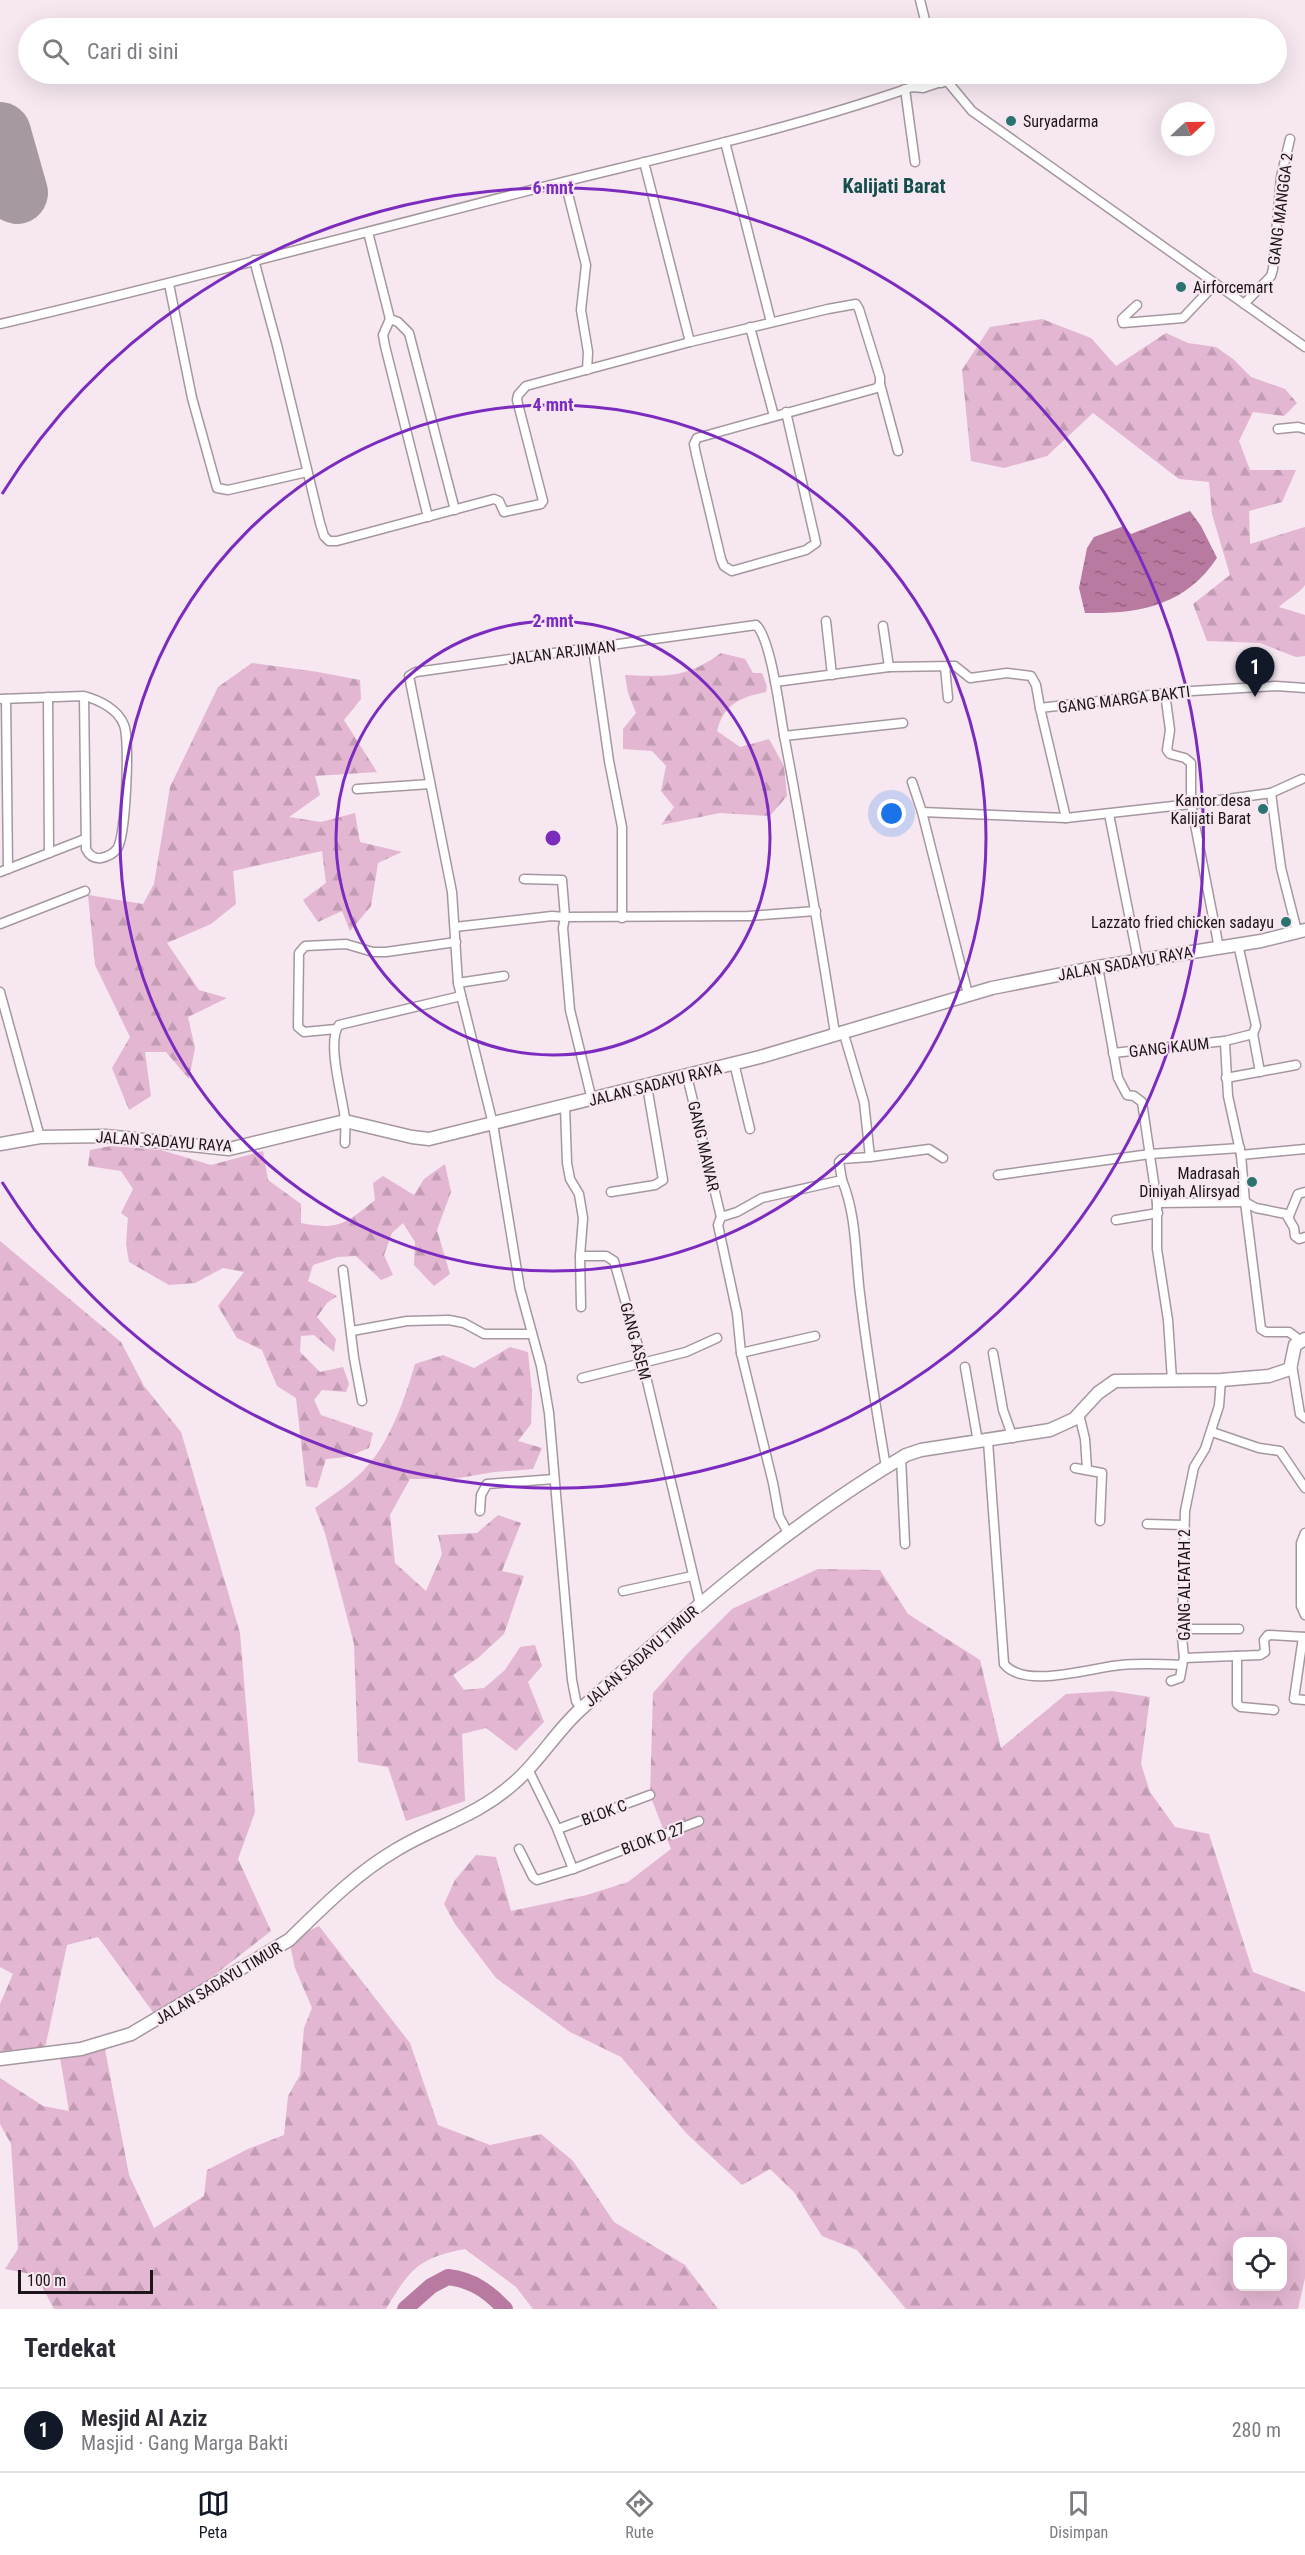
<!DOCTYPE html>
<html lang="id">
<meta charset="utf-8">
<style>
:root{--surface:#fff;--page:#f7f7f7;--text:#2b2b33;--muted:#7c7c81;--line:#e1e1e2;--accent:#111827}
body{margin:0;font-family:"Roboto Condensed",sans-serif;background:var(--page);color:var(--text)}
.controls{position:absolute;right:18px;bottom:18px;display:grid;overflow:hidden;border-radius:12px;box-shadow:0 6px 24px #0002}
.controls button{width:54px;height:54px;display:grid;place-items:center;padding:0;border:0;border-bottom:2px solid var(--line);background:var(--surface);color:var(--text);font:30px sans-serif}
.compass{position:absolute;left:1161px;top:102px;width:54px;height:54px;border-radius:50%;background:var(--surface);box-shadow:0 6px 24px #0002;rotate:68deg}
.scale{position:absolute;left:18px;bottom:15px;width:135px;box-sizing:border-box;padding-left:6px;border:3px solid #1c161a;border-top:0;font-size:16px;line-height:21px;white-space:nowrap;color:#1c161a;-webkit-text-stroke:4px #f6e7f0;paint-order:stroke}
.you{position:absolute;left:892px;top:814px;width:21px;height:21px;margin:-15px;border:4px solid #fff;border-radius:50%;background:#1a73e8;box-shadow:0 0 0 9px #1a73e833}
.badge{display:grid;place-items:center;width:39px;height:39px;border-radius:50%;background:var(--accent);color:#fff;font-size:20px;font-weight:700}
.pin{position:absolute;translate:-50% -50px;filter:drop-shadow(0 2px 3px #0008)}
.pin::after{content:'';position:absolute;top:32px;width:21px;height:18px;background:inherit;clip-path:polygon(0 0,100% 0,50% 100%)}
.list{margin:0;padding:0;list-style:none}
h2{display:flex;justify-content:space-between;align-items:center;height:78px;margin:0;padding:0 24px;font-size:26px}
h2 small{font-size:20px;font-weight:400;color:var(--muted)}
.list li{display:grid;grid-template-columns:39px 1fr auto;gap:18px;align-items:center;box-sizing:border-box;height:84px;padding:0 24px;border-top:2px solid var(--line)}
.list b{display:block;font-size:22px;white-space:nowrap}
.list p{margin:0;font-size:20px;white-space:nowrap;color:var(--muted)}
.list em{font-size:20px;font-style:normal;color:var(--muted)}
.icon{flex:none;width:33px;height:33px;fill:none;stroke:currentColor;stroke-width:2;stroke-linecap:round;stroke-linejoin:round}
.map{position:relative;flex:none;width:1305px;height:2309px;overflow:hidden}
.search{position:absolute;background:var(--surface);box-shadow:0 6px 24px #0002;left:18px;right:18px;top:18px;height:66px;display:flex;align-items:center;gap:15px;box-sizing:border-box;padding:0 21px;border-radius:33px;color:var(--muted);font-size:22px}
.sheet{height:162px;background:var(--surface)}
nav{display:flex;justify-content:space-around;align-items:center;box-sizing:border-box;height:84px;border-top:2px solid var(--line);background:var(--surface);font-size:16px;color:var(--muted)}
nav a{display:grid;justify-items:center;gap:3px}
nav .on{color:var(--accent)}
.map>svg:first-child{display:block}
.forest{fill:url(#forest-firs);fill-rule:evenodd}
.water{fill:url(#water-ripples)}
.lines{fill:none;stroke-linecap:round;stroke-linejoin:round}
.river{stroke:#b97aa2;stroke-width:16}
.taxiway{stroke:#a69aa0;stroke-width:24}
.runway{stroke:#a69aa0;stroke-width:62}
.street-casing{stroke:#a597a0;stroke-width:11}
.secondary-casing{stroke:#a597a0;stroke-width:15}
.street{stroke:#fff;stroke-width:8}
.secondary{stroke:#fff;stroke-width:12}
.ring{fill:none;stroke:#7b2cbf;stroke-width:3}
.poi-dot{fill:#2a7370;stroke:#f6e7f0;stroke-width:2}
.labels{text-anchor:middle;stroke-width:4.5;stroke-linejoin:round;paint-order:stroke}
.poi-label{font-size:16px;fill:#1c161a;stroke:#f6e7f0;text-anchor:end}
.street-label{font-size:16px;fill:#1c161a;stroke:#f6e7f0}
.quarter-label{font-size:20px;font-weight:bold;fill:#124f4c;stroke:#f6e7f0}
.centre{fill:#7b2cbf;stroke:#f6e7f0;stroke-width:3}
.ring-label{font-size:18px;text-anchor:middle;font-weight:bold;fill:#7b2cbf;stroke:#f6e7f0;stroke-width:4.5;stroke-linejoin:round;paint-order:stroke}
</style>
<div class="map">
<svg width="1305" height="2309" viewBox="0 0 1305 2309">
<defs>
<pattern id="forest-firs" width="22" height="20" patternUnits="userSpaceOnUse" patternTransform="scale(1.5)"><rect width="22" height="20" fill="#e3b6d1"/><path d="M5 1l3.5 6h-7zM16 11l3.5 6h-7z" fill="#c29cb3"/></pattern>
<pattern id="water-ripples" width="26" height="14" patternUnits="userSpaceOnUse" patternTransform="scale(1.5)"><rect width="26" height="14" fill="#b97aa2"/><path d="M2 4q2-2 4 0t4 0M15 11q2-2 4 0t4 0" fill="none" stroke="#966383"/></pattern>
</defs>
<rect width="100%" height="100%" fill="#f6e7f0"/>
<!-- forest -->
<g class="forest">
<path d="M1042,319L1091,338L1116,366L1166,333L1188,343L1216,347L1233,359L1251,377L1285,389L1297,403L1284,416L1253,412L1239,441L1250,470H1296L1282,502L1249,511L1250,544L1305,527V585C1301,592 1286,600 1279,607L1305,615V656L1296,657L1260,643L1207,641L1193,604L1230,575L1212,514L1209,482L1179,479L1093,413L1047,456L1004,468L971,461L962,370L990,327Z"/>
<path d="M721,653L745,659L753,673H762L767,686L766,692C741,697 724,703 717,731L740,747L769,739L784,766L787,796L770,816L720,813L661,825L674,807L661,791L666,766L652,751L623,749V729L636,713L628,693L625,675C665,677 687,678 721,653Z"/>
<polygon points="252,663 318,672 360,680 361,699 344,720 377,772 315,776 320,795 289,817 321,822 355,813 360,842 402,852 378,863 371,906 350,931 342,911 318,922 303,900 326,883 322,851 233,871 236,904 211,924 167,943 199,990 227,998 188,1017 195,1048 189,1079 166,1052 145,1052 151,1096 129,1110 112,1068 130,1037 95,965 88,895 143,904 154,884 170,787 218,687"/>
<path d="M111,1146L161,1150L211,1165L263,1151L268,1180L301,1204V1223C339,1231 346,1223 375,1200L373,1183L383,1176L414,1195L424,1179L445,1164L451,1192L437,1230L450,1274L434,1286L414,1265L415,1242L403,1223L392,1233L384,1255L393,1275L381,1280L356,1256L338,1257L313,1265L308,1281L337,1296L327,1303L317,1317L336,1339L334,1352L314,1335L301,1336L300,1352L320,1372L343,1367L349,1384L346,1392L322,1390L314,1400L321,1415L373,1433L369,1448L347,1457L326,1459L317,1488L306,1486L296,1398L277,1386L262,1350L237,1338L218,1306L244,1272L223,1268L195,1283L169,1285L129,1262L126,1244L128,1218L121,1213L133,1189L121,1171L88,1166L90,1150Z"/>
<polygon points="0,1241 121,1342 144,1386 181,1432 240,1633 255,1812 238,1859 271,1931 158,2019 98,1937 67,1945 44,2053 0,2058 0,2004 13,1974 0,1967"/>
<path d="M510,1347L528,1352L532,1392L531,1424L518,1441L542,1448L533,1469L494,1472L453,1479H410L390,1515L395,1563L426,1591L442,1554L438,1535L477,1533L498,1515L521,1523L502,1571L524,1576L504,1634L478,1658L453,1675L464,1690L484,1688L505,1670L520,1647L535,1645L542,1666L528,1682L544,1722L516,1751L486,1728L462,1734L465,1801L406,1821L388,1767L358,1762L354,1644L325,1533L315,1508C331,1496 349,1485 363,1471C390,1443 404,1401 415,1364L443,1355L474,1368Z"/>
<path d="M818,1569L880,1570L908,1614L980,1660L1001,1748L1066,1694L1112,1691L1150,1697L1141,1764L1150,1792L1175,1827L1209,1834L1253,1972L1305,1992V2278L1298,2309H906L857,2250L822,2236L794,2192L770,2169L742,2185L686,2133L621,2057L570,2032L496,1978L455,1924L444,1904L455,1880L476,1855L496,1857L511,1911L587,1895L628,1882L671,1849L650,1795L653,1693L688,1653L732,1609ZM1238,2242H1282V2286H1238Z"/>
<path d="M319,1926L410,2043L438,2125L490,2145L541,2134L573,2161L614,2222L685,2265L718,2309H533L516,2287L465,2249C418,2258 410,2269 386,2309H54L36,2275L5,2269L18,2249L11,2144L0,2124V2078L43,2106L69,2111L59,2051L104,2044L129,2175L154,2228L204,2196L207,2170L248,2149L284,2135L288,2096L300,2075L304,2028L312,2008L295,1968L289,1940Z"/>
</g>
<!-- water -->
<path class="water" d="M1190,511L1201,526L1217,558C1185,606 1139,614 1085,613L1079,588L1087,548L1094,537L1124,526L1131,534Z"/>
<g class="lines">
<!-- river -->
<path class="river" d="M405,2309L431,2286L448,2277C473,2280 489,2292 505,2309"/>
<!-- taxiway -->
<polyline class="taxiway" points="0,197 17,193"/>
<!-- runway -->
<polyline class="runway" points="0,133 17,193"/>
<defs>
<g id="street">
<polyline points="920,0 927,28"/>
<polyline points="930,74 933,80 941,83 947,81 952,74"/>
<polyline points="947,81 972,111 1305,347"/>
<polyline points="912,87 919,77 926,74"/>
<polyline points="905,89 915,162"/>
<polyline points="725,142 771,322"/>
<polyline points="644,162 690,342"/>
<polyline points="565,182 586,265 581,310 588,352 587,370"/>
<polyline points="368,232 390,319 398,322 409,333 455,510"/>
<polyline points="254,260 277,345 320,523 324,536 329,541 337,541 494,499 499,501 504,512 541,504 543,501 517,400 518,395 526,386 690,342 828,309 856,304 859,309 880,377 880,384 877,388 697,438 694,444 696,454 721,559 724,566 732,571 806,550 816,543 786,412"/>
<polyline points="169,284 192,398 217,488 228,490 307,472"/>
<polyline points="1244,304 1271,276 1273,269 1281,177 1290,139"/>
<polyline points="1137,305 1122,319 1123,323 1183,318 1215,284"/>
<polyline points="390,319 383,335 385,346 428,517"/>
<path d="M0,324C175,283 349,236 523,192C653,159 786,131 912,87L923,88L938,83"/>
<polyline points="750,327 774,416"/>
<polyline points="880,384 898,451"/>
<polyline points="1278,429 1298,427 1305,429"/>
<polyline points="826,621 832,675"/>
<polyline points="883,626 889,667"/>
<polyline points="593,649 609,761 622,827 622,918"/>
<polyline points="945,667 948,698"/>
<polyline points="775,682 889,667 955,666 970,678 1007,673 1031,676 1036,685 1040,708"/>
<polyline points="1165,693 1170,730 1167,750 1170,754 1185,758 1191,763 1191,804 1271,793 1281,868 1297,931"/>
<polyline points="48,697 49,853"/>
<path d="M0,699L84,696C99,700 118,709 124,725C130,740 126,837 117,849C113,854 106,857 101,858C93,859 89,855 86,849L84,696"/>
<polyline points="6,699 8,869"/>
<polyline points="784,736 903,723"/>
<polyline points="912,782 922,812 1066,818"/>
<polyline points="357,789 430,784"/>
<polyline points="1271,793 1302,779"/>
<polyline points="922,812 968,994"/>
<polyline points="1109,814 1138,960"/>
<polyline points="0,872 85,839"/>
<polyline points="0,924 85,891"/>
<polyline points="455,927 552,916 565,917 562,880 524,879"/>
<polyline points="1238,944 1256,1026 1253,1034 1225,1041 1225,1043 1228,1096 1241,1155"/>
<polyline points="1219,948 1191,804 1066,818 1040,708 1175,692 1276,686 1305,688"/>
<polyline points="1098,967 1118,1078 1127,1095 1134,1096 1142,1102 1157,1203 1157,1249 1168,1320 1172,1380"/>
<polyline points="458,983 504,976"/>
<polyline points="0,992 40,1137"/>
<polyline points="336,1029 304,1032 298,1027 299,953 305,946 346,944 373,952 386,952 456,942"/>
<polyline points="1253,1034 1260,1072"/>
<polyline points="1113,1053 1225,1041"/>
<polyline points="734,1063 750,1129"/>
<polyline points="687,1076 721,1217"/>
<polyline points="1226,1078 1296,1065"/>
<polyline points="592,1100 570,1010 563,928 565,917 749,916 816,911"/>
<polyline points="565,1107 567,1163 570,1179 579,1194 583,1218 580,1256 606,1256 614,1261 643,1364 700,1604"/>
<path d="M345,1143C345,1135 346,1127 345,1119C343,1098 326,1042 339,1025L461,996"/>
<polyline points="870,1157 929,1149 943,1158"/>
<polyline points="998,1175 1150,1154 1240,1148"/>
<polyline points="842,1180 839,1162 842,1159 870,1157 864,1102 843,1031"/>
<polyline points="611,1192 655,1185 663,1180 647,1086"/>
<polyline points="1245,1202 1261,1329 1266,1332 1289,1332 1301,1341"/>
<polyline points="1245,1202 1256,1208 1286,1214 1294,1228 1295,1236 1299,1239 1305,1237"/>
<polyline points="1157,1203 1245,1202 1241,1155 1305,1149"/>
<polyline points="1289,1216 1298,1194 1305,1192"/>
<polyline points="1116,1220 1158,1213"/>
<polyline points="580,1256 581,1307"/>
<polyline points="343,1270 354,1358 362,1401"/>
<polyline points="352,1331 407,1321 449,1320 464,1323 484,1334 532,1334"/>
<polyline points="741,1353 815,1336"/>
<polyline points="993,1353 1003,1410 1013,1438"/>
<polyline points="1292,1365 1300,1414 1305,1418"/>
<polyline points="965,1367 978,1442"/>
<polyline points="582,1378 686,1352 717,1338"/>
<polyline points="1221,1380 1219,1406 1205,1449 1194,1467 1185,1511 1182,1637 1184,1658 1260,1655 1265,1652 1264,1640 1268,1635 1305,1637"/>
<polyline points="1079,1414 1085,1439 1087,1469"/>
<polyline points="1212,1432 1259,1448 1280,1451 1305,1488"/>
<path d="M988,1441L1004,1664C1025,1690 1093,1667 1121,1665C1141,1663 1162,1664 1182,1665"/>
<polyline points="901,1457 905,1544"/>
<polyline points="1075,1468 1102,1473 1100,1521"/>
<polyline points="480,1511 481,1495 487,1484 554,1479"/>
<polyline points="1147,1524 1184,1525"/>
<path d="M788,1533L779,1516L773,1483L741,1353L737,1313L718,1225L721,1217L737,1212L762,1198L842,1180C857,1217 855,1255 860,1294C867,1352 876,1409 886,1467"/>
<polyline points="1305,1533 1301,1543 1301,1606 1305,1615"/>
<polyline points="623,1591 692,1576"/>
<polyline points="1182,1629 1239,1629"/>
<polyline points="1303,1637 1294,1699 1305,1700"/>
<polyline points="1237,1656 1237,1704 1241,1707 1274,1710"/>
<polyline points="1171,1681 1180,1678 1183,1661"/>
<path d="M581,1709L576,1701L572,1680L549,1413L541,1366L520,1289L493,1124L458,983L452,892L409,676L416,672L756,625C771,638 780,713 784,735C803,834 819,934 835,1033"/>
<polyline points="558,1829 650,1795"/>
<polyline points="519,1849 533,1877 537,1880 573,1869 556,1826 528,1769"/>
<polyline points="573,1869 699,1821"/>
</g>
<g id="secondary">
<polyline points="0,1144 40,1137 106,1136 229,1149 345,1121 412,1137 429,1139 760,1057 992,988 1098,967 1261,941 1305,930"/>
<path d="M0,2059L81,2049L131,2034L289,1940C322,1908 355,1874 396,1850C437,1825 476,1817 514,1783C539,1762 556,1731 581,1709C683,1617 787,1525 906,1455L921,1450L1050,1430L1074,1419L1098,1393L1115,1381L1221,1380L1269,1376L1290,1369L1295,1345L1305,1339"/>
</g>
</defs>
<!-- street casing -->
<use href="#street" class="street-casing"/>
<!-- secondary casing -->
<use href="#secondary" class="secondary-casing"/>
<!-- street -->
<use href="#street" class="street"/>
<!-- secondary -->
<use href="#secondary" class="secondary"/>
</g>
<!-- distance rings -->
<g class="ring">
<circle cx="553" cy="838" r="217"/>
<circle cx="553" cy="838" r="433"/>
<path d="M2 494A650 650 0 1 1 2 1182"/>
</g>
<!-- markers -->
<g class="poi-dot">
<circle cx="1011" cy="121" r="6"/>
<circle cx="1181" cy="287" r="6"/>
<circle cx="1263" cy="809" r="6"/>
<circle cx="1286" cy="922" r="6"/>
<circle cx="1252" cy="1182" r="6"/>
</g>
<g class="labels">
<!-- poi labels -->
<g class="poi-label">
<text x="1023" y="127" text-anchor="start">Suryadarma</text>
<text x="1193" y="293" text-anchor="start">Airforcemart</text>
<text x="1251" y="806">Kantor desa<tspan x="1251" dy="18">Kalijati Barat</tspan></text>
<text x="1274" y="928">Lazzato fried chicken sadayu</text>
<text x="1240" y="1179">Madrasah<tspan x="1240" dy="18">Diniyah Alirsyad</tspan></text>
</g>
<!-- street labels -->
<g class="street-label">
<text transform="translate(1280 209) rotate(-83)" y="6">GANG MANGGA 2</text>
<text transform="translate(562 652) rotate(-7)" y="6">JALAN ARJIMAN</text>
<text transform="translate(1124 699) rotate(-7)" y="6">GANG MARGA BAKTI</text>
<text transform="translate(1125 963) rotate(-10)" y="6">JALAN SADAYU RAYA</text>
<text transform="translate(1169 1047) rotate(-6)" y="6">GANG KAUM</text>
<text transform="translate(655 1084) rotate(-14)" y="6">JALAN SADAYU RAYA</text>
<text transform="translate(164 1141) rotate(4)" y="6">JALAN SADAYU RAYA</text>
<text transform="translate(704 1146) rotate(77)" y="6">GANG MAWAR</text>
<text transform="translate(636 1341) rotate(75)" y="6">GANG ASEM</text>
<text transform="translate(1184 1585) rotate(-90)" y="6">GANG ALFATAH 2</text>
<text transform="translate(641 1656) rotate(-41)" y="6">JALAN SADAYU TIMUR</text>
<text transform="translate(604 1812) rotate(-20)" y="6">BLOK C</text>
<text transform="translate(653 1838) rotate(-20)" y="6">BLOK D 27</text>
<text transform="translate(218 1983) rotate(-31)" y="6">JALAN SADAYU TIMUR</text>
</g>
<!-- quarter labels -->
<g class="quarter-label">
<text x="894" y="193">Kalijati Barat</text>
</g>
</g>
<circle cx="553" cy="838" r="9" class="centre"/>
<g class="ring-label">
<text x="553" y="194">6 mnt</text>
<text x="553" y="411">4 mnt</text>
<text x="553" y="627">2 mnt</text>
</g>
</svg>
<div class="controls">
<button><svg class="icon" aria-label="locate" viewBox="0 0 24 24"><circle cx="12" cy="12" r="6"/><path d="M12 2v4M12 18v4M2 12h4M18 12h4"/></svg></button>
</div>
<svg class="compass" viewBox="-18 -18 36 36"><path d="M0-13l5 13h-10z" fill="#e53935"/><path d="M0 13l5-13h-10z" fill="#7c7c81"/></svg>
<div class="scale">100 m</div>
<div class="you"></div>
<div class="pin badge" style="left:1255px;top:697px">1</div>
<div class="search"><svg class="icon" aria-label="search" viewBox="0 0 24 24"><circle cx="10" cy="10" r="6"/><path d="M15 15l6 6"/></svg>Cari di sini</div>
</div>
<section class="sheet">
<h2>Terdekat<small></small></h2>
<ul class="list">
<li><span class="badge">1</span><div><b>Mesjid Al Aziz</b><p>Masjid · Gang Marga Bakti</p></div><em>280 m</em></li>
</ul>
</section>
<nav>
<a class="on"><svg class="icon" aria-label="map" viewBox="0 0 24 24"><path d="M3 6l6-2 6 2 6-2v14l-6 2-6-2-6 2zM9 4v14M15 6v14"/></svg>Peta</a>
<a><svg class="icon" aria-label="directions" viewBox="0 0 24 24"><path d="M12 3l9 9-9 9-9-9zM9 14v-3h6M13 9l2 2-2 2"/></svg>Rute</a>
<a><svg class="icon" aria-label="saved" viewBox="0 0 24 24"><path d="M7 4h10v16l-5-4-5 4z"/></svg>Disimpan</a>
</nav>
